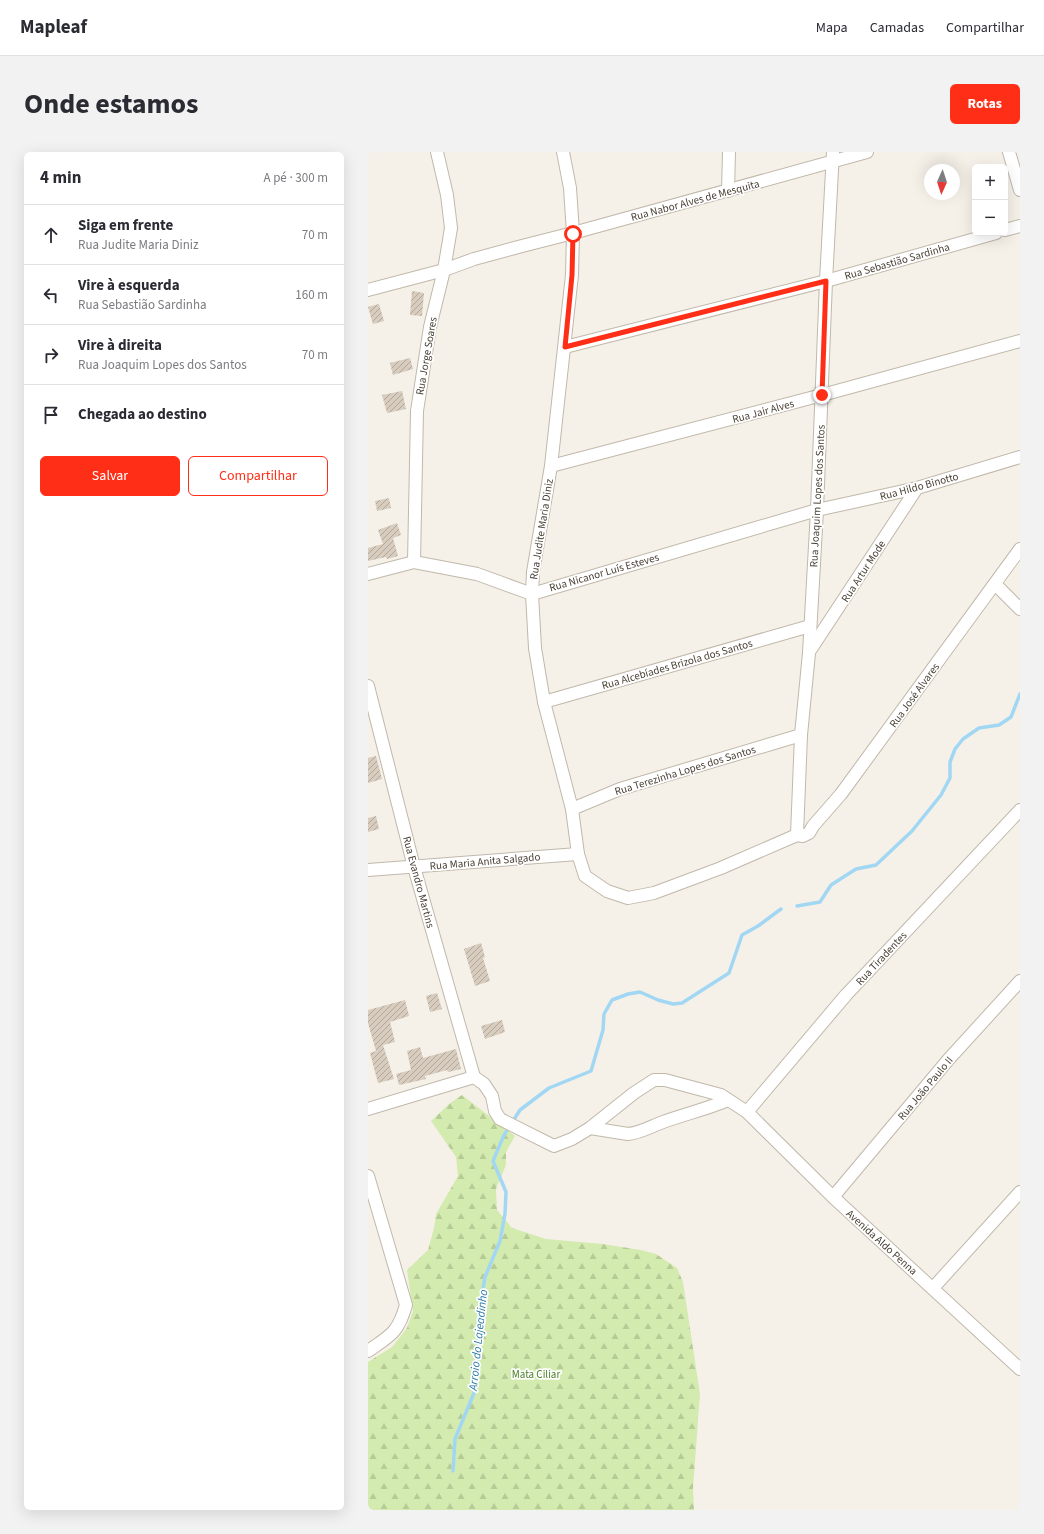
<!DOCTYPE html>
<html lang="pt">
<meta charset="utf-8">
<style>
:root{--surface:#fff;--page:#f2f2f3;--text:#2b2b33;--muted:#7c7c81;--line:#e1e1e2;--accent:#ff2e16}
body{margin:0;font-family:"Source Sans 3",sans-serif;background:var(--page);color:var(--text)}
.controls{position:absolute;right:12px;top:12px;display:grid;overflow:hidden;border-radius:6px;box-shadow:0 4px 16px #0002}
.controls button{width:36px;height:36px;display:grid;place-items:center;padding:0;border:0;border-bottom:1px solid var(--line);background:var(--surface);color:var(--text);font:20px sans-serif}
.compass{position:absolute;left:556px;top:12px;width:36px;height:36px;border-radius:50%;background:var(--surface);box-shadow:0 4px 16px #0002;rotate:183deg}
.stop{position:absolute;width:12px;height:12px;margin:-9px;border:3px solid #ff2e16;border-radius:50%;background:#fff}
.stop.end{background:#ff2e16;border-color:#fff;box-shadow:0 1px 4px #0008}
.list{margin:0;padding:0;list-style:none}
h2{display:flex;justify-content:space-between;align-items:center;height:52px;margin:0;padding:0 16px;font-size:17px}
h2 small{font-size:13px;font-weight:400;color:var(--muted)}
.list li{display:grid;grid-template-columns:26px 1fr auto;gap:12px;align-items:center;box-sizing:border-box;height:60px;padding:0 16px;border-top:1px solid var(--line)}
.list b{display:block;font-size:15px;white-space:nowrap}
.list p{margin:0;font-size:13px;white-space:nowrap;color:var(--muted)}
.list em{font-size:13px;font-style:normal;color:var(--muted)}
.actions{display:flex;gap:8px;padding:12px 16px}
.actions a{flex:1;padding:9px 0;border:1px solid var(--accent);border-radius:6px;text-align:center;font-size:14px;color:var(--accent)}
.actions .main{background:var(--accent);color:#fff}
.icon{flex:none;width:22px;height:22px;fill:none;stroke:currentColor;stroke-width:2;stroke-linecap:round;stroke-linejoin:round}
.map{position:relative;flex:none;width:652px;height:1358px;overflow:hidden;border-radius:6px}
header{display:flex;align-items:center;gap:24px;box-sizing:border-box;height:56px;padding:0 20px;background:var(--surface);border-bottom:1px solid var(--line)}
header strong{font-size:19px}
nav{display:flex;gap:22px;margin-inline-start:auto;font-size:14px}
.intro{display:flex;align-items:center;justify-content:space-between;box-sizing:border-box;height:96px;padding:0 24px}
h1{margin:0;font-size:28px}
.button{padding:10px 18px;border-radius:6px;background:var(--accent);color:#fff;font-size:14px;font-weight:700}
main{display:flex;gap:24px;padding:0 24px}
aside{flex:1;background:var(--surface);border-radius:6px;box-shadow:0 4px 16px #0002}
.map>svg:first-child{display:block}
.forest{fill:url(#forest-firs)}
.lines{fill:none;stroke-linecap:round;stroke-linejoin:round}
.stream{stroke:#a2d7f4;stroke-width:3.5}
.building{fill:url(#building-hatch)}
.street-casing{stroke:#c1b8aa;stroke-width:14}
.street{stroke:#fff;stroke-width:12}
.route{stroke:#ff2e16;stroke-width:5}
.labels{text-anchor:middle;stroke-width:3.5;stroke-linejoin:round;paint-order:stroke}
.street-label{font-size:11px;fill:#494136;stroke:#fff}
.park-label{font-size:11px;fill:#4b7f26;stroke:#fff}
.water-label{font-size:12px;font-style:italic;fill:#2778ab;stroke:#fff}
</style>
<header>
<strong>Mapleaf</strong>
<nav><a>Mapa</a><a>Camadas</a><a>Compartilhar</a></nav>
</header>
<div class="intro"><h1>Onde estamos</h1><a class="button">Rotas</a></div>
<main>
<aside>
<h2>4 min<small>A pé · 300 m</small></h2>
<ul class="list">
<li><svg class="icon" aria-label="ahead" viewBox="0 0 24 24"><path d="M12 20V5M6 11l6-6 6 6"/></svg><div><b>Siga em frente</b><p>Rua Judite Maria Diniz</p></div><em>70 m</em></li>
<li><svg class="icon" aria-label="left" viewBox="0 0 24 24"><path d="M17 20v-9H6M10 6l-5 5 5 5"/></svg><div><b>Vire à esquerda</b><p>Rua Sebastião Sardinha</p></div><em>160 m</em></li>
<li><svg class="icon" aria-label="right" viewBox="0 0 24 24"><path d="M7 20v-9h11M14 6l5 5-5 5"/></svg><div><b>Vire à direita</b><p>Rua Joaquim Lopes dos Santos</p></div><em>70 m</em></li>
<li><svg class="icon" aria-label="arrive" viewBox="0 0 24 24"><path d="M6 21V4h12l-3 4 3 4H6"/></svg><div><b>Chegada ao destino</b></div></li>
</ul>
<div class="actions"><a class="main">Salvar</a><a>Compartilhar</a></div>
</aside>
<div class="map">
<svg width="652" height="1358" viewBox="0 0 652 1358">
<defs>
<pattern id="forest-firs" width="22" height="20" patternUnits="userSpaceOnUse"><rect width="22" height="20" fill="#d3ebaf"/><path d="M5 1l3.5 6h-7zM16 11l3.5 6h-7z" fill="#b7cb97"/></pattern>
<pattern id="building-hatch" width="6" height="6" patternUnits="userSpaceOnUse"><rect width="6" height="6" fill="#d7ccbd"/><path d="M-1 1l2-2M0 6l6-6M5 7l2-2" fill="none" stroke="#b0a79a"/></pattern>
</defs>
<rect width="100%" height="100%" fill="#f5f1e9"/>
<!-- forest -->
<polygon class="forest" points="94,943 147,984 138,1000 138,1013 128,1037 129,1058 144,1076 178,1087 235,1092 273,1098 288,1102 309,1116 315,1130 332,1242 325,1336 326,1358 0,1358 0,1210 24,1195 39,1176 45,1159 39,1118 60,1098 66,1076 68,1062 90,1024 88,1005 63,969 81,952"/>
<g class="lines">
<!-- stream -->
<g class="stream">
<polyline points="429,754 452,750 463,733 488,717 508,713 544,679 573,643 582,626 582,610 587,597 595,587 611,576 631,573 643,565 652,542"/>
<polyline points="85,1319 87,1287 106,1241 109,1210 111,1161 117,1125 132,1089 137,1062 138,1040 125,1009 136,983 152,958 181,936 223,919 235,878 236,862 244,848 260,842 272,840 290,848 305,852 314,851 361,821 374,783 390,774 413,757"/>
</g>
</g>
<!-- building -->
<g class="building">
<polygon points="44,139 56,141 54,164 42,163"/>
<polygon points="11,152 16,169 5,172 0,155"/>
<polygon points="42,206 45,217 25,223 22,211"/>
<polygon points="34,239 38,257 19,261 14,243"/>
<polygon points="21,346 23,356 9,359 7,349"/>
<polygon points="29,371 33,383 25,386 30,404 19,407 18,405 0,409 0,396 15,392 10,378"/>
<polygon points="8,604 14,627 0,631 0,606"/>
<polygon points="8,664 11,677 0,680 0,666"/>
<polygon points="113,791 117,805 115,806 122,829 107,834 96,797"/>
<polygon points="69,841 74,857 62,860 58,844"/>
<polygon points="37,848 41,864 22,870 27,890 15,893 26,927 10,931 2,901 8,899 0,871 0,858"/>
<polygon points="134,868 137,880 117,887 113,874"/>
<polygon points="52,895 55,906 88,897 93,917 80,920 79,918 57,924 58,927 31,933 28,922 43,918 39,899"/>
</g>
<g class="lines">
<defs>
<g id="street">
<polyline points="195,0 202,36 205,81 204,123 183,314 165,420 164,442 167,496 176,550 204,657 210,702 217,724 239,739 260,746 286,741 353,716 429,683"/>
<polyline points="465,0 458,129 449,358 441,501 433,583 429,683 435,684 441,681 445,674 473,642 652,397"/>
<polyline points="641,0 652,38"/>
<polyline points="360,39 361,0"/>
<polyline points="637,78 652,74"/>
<polyline points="0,138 76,118 106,107 154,94 205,81 499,0"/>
<polyline points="197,195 458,129 628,81"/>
<polyline points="183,314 454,243 652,189"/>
<polyline points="46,410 49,259 62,175 76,118 83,76 79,43 69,0"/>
<polyline points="0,422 46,410 109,422 164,442 449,358 549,336 652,305"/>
<polyline points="627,432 652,457"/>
<polyline points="441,500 549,336"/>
<polyline points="0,534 46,715 106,925"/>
<polyline points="176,550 442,474"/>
<polyline points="204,657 252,637 433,583"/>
<polyline points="0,718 210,702"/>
<polyline points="106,925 116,932 124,944 127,959 132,967 186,994 204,987 222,976 266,941 286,928 297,928 353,943 379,960 465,1045 652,1217"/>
<polyline points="0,957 106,925"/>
<polyline points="379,960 478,843 652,658"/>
<path d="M222,976L260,982C272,981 284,974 295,970C317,962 339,957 360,948"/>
<path d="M0,1024L38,1153C30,1181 23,1183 0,1199"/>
<polyline points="465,1045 580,908 652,829"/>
<polyline points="565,1136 652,1040"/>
</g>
</defs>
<!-- street casing -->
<use href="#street" class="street-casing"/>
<!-- street -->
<use href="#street" class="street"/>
</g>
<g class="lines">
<!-- route -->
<polyline class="route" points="205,82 204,123 197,195 458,129 454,243"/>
</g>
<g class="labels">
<!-- street labels -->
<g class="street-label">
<text transform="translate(327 48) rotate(-15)" y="4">Rua Nabor Alves de Mesquita</text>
<text transform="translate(529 109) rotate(-16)" y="4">Rua Sebastião Sardinha</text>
<text transform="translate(58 204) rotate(-80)" y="4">Rua Jorge Soares</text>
<text transform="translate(395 259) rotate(-15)" y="4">Rua Jair Alves</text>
<text transform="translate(551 334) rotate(-15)" y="4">Rua Hildo Binotto</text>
<text transform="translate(449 344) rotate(-87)" y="4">Rua Joaquim Lopes dos Santos</text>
<text transform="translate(173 377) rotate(-81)" y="4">Rua Judite Maria Diniz</text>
<text transform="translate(495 419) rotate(-57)" y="4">Rua Artur Mode</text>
<text transform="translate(236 420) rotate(-16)" y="4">Rua Nicanor Luís Esteves</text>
<text transform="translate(309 512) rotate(-16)" y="4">Rua Alcebíades Brizola dos Santos</text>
<text transform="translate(546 543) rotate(-54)" y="4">Rua José Alvares</text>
<text transform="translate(317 618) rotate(-17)" y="4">Rua Terezinha Lopes dos Santos</text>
<text transform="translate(117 709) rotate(-5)" y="4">Rua Maria Anita Salgado</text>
<text transform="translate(51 730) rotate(75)" y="4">Rua Evandro Martins</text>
<text transform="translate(513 806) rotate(-47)" y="4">Rua Tiradentes</text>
<text transform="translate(557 936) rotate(-50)" y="4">Rua João Paulo II</text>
<text transform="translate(514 1090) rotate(42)" y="4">Avenida Aldo Penna</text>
</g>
<!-- park labels -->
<g class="park-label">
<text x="168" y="1226">Mata Ciliar</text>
</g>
<!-- water labels -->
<g class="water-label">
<text transform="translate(110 1188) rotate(-84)" y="4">Arroio do Lajeadinho</text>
</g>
</g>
</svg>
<div class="controls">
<button>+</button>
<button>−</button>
</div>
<svg class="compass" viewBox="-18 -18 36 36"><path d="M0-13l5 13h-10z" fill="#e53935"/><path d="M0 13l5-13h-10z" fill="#7c7c81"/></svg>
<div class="stop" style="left:205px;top:82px"></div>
<div class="stop end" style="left:454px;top:243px"></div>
</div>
</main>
